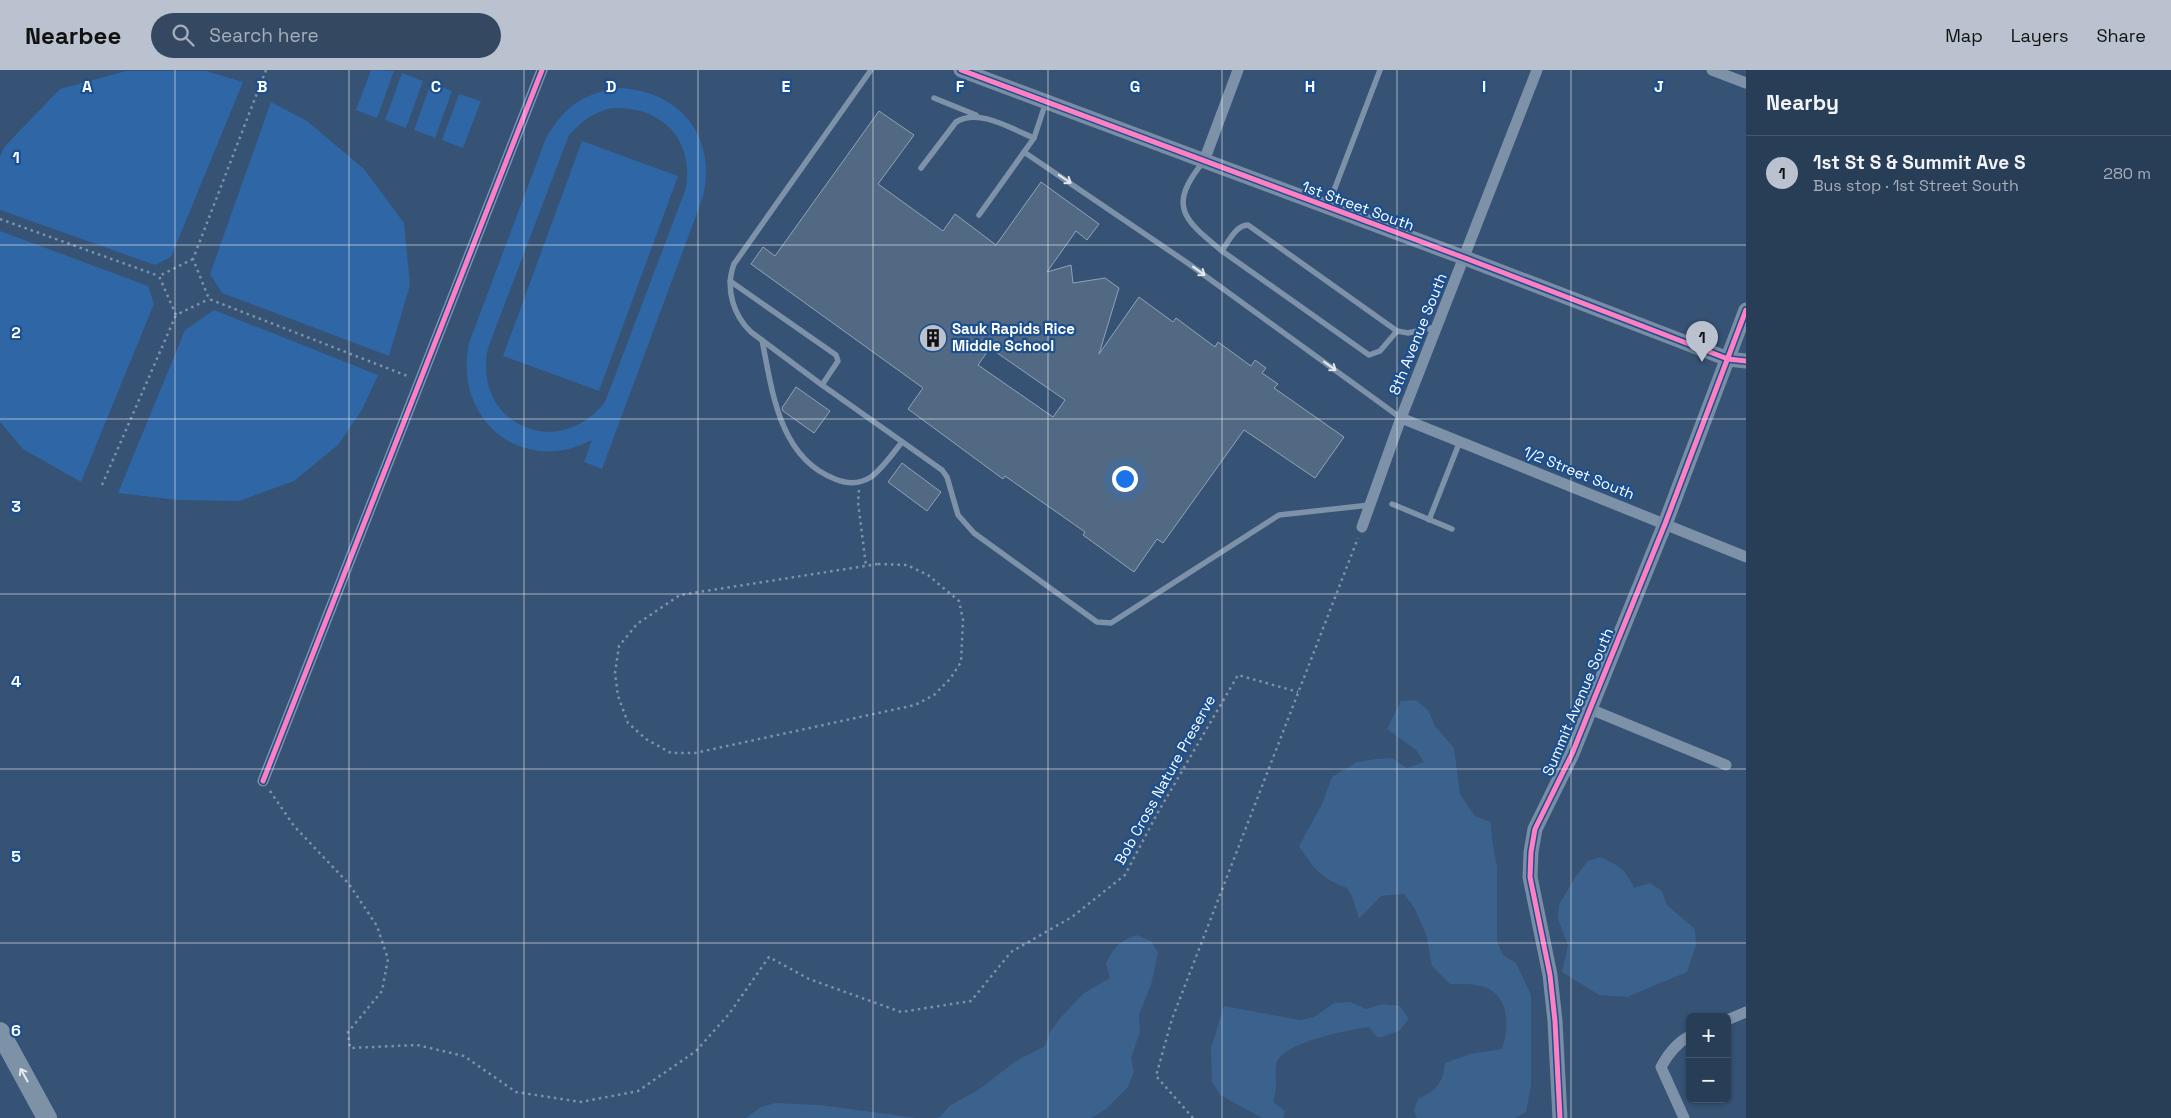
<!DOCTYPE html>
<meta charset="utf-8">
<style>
:root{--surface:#283e57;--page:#344961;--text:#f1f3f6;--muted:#a5aeba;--line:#44576d;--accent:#b9c2ce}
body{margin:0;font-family:"Space Grotesk",sans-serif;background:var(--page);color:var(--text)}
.controls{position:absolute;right:15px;bottom:15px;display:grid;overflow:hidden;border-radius:8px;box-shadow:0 1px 4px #0004}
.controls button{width:45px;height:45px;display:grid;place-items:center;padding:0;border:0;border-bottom:1px solid var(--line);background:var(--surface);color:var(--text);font:25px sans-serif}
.you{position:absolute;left:1124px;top:408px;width:18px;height:18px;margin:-12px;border:4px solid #fff;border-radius:50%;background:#1a73e8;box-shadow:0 0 0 8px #1a73e833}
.badge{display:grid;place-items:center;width:32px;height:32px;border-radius:50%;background:var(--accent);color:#111;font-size:16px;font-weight:700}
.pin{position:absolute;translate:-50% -41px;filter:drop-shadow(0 1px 2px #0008)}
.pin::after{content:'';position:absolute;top:26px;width:18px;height:15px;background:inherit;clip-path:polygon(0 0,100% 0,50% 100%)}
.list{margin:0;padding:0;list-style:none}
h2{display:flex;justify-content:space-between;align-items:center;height:65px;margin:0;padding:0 20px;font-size:21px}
h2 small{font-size:16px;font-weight:400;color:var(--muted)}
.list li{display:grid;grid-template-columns:32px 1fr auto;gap:15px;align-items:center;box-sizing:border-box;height:75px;padding:0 20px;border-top:1px solid var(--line)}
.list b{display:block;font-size:19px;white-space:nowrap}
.list p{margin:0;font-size:16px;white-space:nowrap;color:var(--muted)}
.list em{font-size:16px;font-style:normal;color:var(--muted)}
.icon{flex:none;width:28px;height:28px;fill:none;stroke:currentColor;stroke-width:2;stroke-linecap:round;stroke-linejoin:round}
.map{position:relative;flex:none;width:1746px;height:1048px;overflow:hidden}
header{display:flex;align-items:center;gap:30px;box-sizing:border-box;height:70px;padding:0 25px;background:var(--accent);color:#111}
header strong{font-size:24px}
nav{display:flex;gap:28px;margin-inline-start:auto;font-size:18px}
.search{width:350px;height:45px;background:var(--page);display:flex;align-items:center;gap:12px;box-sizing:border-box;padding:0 18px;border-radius:28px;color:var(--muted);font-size:19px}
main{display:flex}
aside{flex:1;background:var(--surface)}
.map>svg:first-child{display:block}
.green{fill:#2f66a5;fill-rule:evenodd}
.water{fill:#3b618d}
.building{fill:#526984;stroke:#92a2b6;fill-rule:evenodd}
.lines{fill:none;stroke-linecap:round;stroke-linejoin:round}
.path{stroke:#7d92a8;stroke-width:2.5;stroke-dasharray:2.5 4;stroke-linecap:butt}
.lane{stroke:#7d92a8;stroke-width:5.5}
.street{stroke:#7d92a8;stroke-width:11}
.secondary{stroke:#798da4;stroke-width:15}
.highway{stroke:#7e92a7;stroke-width:20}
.cycleway-casing{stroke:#1b4f8f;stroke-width:8}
.cycleway{stroke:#ff80c0;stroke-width:5}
.oneway{stroke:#e5e9ee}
.oneway2{stroke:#e5e9ed}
.grid{fill:none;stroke:#fff;stroke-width:1;stroke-opacity:0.55}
.labels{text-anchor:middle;stroke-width:4.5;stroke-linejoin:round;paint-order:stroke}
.street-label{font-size:15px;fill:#fff;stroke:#1b4f8f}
.poi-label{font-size:15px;font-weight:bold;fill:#fff;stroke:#1b4f8f;text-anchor:start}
.grid-label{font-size:16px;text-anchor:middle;font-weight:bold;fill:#fff;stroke:#1b4f8f;stroke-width:4.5;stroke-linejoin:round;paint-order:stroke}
</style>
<header>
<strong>Nearbee</strong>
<div class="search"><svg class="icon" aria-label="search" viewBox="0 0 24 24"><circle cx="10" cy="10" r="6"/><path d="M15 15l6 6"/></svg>Search here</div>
<nav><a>Map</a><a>Layers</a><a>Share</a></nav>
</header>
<main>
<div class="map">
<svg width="1746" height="1048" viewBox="0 0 1746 1048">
<rect width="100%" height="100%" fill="#365274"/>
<!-- green -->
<g class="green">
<polygon points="371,0 394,1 377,48 356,40"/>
<polygon points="126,1 206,1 243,12 171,187 155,195 0,140 0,86 5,76 60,19"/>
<polygon points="402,3 423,11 406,58 385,50"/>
<polygon points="431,13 452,21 435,68 414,60"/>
<path d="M621,18C682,22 717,68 703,127L602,399L584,392L592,370C521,407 453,349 469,273L546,68C564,37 584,22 621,18ZM612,38C661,36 694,68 686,118L605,332C557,393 472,353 488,278L569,65C582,51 594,42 612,38Z"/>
<polygon points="459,24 481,31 463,78 442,70"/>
<polygon points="271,32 307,51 364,99 404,153 410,215 389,286 222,223 210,204"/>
<polygon points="582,71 678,106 599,321 503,286"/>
<polygon points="0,161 148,216 154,234 81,412 23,379 0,352"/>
<polygon points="214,240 378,305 362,340 338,375 294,411 239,431 178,430 118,423 185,260"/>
</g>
<!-- water -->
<g class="water">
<path d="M1416,630L1428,640L1435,656L1454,678L1460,724L1475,746L1491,752L1492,770L1497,796V872L1503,885L1516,893L1531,925V1015L1526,1042L1516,1048H1417L1414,1041L1418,1029C1437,1020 1443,1013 1445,993L1470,984L1502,979C1509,959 1510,931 1489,919C1478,913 1462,914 1450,914L1432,896L1426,864L1414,837L1404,824L1381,826L1359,849L1353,829L1347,818C1321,808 1314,799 1299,776L1322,734L1332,707L1357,692L1375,689L1392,688L1407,698L1424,692L1416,680L1387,659L1401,631Z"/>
<path d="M1600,787C1618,795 1626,799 1634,818L1650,813L1662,821L1667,835L1695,859L1696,875L1687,902L1627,927L1599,925L1562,902L1568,875L1558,849L1559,835L1576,806L1588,791Z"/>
<path d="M1137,865L1151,871L1158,883L1151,915L1139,945L1140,962L1131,988L1134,1002L1128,1017L1106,1039L1092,1048H933L940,1047L949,1036L978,1020L1016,991L1045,976L1050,962L1062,946L1084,923L1110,908L1106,894C1113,878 1120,870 1137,865Z"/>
<path d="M1350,932L1366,939L1382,934L1400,936L1409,949L1399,961L1378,968L1369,957C1348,960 1294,971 1280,987C1273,995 1277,1007 1276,1017C1276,1022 1274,1027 1273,1032L1285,1041L1283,1048H1262L1220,1025L1212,1012L1211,978L1224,936L1300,950L1314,947L1334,933Z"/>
<polygon points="775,1033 820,1035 917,1048 746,1048 761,1037"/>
</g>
<!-- building -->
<g class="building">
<path d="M879,41L914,65L878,114L943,161L955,144L996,175L1041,112L1099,154L1087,170L1076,161L1047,202L1071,195L1073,213L1105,208L1119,218L1099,284L1139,227L1173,252L1176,248L1215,277L1218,272L1251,296L1255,290L1266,298L1262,303L1278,314L1274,318L1344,367L1315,408L1244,360L1163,473L1157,469L1134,502L1083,465L1085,462L1005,406L1003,409L908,339L923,318L751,194L763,177L775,186ZM990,278L1065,330L1053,347L978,295Z"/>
<polygon points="796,317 830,341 814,363 783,341 782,338"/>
<polygon points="902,393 941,422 927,441 888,412"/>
</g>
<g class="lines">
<!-- path -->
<g class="path">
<polyline points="266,0 193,189 209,229 410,307"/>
<polyline points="0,149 159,206"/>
<polyline points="193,189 159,206 176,245 209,229"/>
<polyline points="102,415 176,245"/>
<polyline points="859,420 858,432 866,496"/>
<polygon points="878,494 907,495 928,505 959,531 963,550 961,592 950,609 934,625 915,635 695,683 671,683 646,669 628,653 618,626 615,603 619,576 637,554 680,525"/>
<polyline points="270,721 294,756 349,814 377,856 388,889 382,921 348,962 350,978 417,975 464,986 516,1022 581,1032 638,1021 696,981 729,944 769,887 809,909 901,942 971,931 1011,882 1072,847 1125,805 1157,744 1238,605 1298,622"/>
<polyline points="1193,1048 1156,1006 1172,949 1358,468"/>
</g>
<!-- lane -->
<g class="lane">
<path d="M871,0L734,194C725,218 733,245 751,262L822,315L942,400L947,407L958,445L974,463L1097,552L1111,553L1279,445L1370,435"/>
<polyline points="934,28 976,45"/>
<polyline points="1024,82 1189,194 1401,348"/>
<path d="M1204,91C1167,136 1183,149 1222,181"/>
<path d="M921,98L956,52C980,38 1011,59 1034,68"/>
<polyline points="1328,136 1380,0"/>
<polyline points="979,145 1034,68 1046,32"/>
<polyline points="730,211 836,285 838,291 822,315"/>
<path d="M1397,261L1380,281L1369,285L1222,181C1228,172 1236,155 1248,155L1397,261L1408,263L1436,257"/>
<path d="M762,270C772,320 779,388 835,409C847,414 860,414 871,407C883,398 893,383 902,372"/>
<polyline points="1392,434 1452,459"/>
<polyline points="1429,450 1460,371"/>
</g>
<!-- street -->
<g class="street">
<polyline points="1712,0 1746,13"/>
<polyline points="1204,91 1238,0"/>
<polyline points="1401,348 1746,487"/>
<polyline points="1362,457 1401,348 1537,0"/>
<polyline points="1590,639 1726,695"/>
<polyline points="263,711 542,0"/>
<polyline points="1727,950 1746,942"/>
<path d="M1684,1048L1661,997C1668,984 1676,973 1690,966"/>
</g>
<!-- secondary -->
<g class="secondary">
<polyline points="961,0 1465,188 1728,289 1746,291"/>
<polyline points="1560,1048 1555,951 1550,905 1530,807 1531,782 1535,759 1572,684 1590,639 1665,454 1746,240"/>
</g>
<!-- highway -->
<polyline class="highway" points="0,962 47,1048"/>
<defs>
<g id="cycleway">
<polyline points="961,0 1465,188 1728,289 1746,291"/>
<polyline points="263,711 542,0"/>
<polyline points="1560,1048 1555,951 1550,905 1530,807 1531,782 1535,759 1572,684 1590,639 1665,454 1746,240"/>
</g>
</defs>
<!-- cycleway casing -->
<use href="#cycleway" class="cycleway-casing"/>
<!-- cycleway -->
<use href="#cycleway" class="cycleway"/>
</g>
<!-- one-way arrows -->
<defs><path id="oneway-shaft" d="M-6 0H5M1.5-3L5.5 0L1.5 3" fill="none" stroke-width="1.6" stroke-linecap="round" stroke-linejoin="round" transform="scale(1.25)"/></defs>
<g class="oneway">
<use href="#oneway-shaft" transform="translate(1065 109) rotate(34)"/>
<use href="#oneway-shaft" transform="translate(1199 201) rotate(36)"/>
<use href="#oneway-shaft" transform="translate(1330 296) rotate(36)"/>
</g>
<use class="oneway2" href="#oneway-shaft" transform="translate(24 1005) rotate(-119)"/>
<!-- grid -->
<path class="grid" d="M175,0V1048M349,0V1048M524,0V1048M698,0V1048M873,0V1048M1048,0V1048M1222,0V1048M1397,0V1048M1571,0V1048M0,175H1746M0,349H1746M0,524H1746M0,699H1746M0,873H1746"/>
<!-- icons -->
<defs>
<symbol id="building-disc" viewBox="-11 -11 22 22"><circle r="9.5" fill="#b9c2ce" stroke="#1b4f8f"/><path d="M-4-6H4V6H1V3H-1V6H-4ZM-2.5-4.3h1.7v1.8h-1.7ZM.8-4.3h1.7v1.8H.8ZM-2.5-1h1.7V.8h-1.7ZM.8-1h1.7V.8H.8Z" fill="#111"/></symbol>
</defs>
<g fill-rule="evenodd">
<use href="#building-disc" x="917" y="252" width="32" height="32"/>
</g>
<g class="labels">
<!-- street labels -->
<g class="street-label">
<text transform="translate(1358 136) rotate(20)" y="5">1st Street South</text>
<text transform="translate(1418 264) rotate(-68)" y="5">8th Avenue South</text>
<text transform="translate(1579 403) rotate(22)" y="5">1/2 Street South</text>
<text transform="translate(1578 632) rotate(-67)" y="5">Summit Avenue South</text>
<text transform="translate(1165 710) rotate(-61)" y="5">Bob Cross Nature Preserve</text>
</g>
<!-- poi labels -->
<g class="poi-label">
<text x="952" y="264">Sauk Rapids Rice<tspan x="952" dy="17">Middle School</tspan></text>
</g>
</g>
<g class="grid-label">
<text x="87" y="22">A</text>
<text x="262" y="22">B</text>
<text x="436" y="22">C</text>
<text x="611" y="22">D</text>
<text x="786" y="22">E</text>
<text x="960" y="22">F</text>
<text x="1135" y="22">G</text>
<text x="1310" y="22">H</text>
<text x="1484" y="22">I</text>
<text x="1659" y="22">J</text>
<text x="16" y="93">1</text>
<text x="16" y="268">2</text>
<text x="16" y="442">3</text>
<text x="16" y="617">4</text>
<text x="16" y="792">5</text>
<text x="16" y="966">6</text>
</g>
</svg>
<div class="controls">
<button>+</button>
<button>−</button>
</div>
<div class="you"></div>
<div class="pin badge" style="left:1702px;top:292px">1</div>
</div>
<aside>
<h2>Nearby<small></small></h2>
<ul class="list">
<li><span class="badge">1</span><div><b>1st St S &amp; Summit Ave S</b><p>Bus stop · 1st Street South</p></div><em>280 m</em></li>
</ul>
</aside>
</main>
